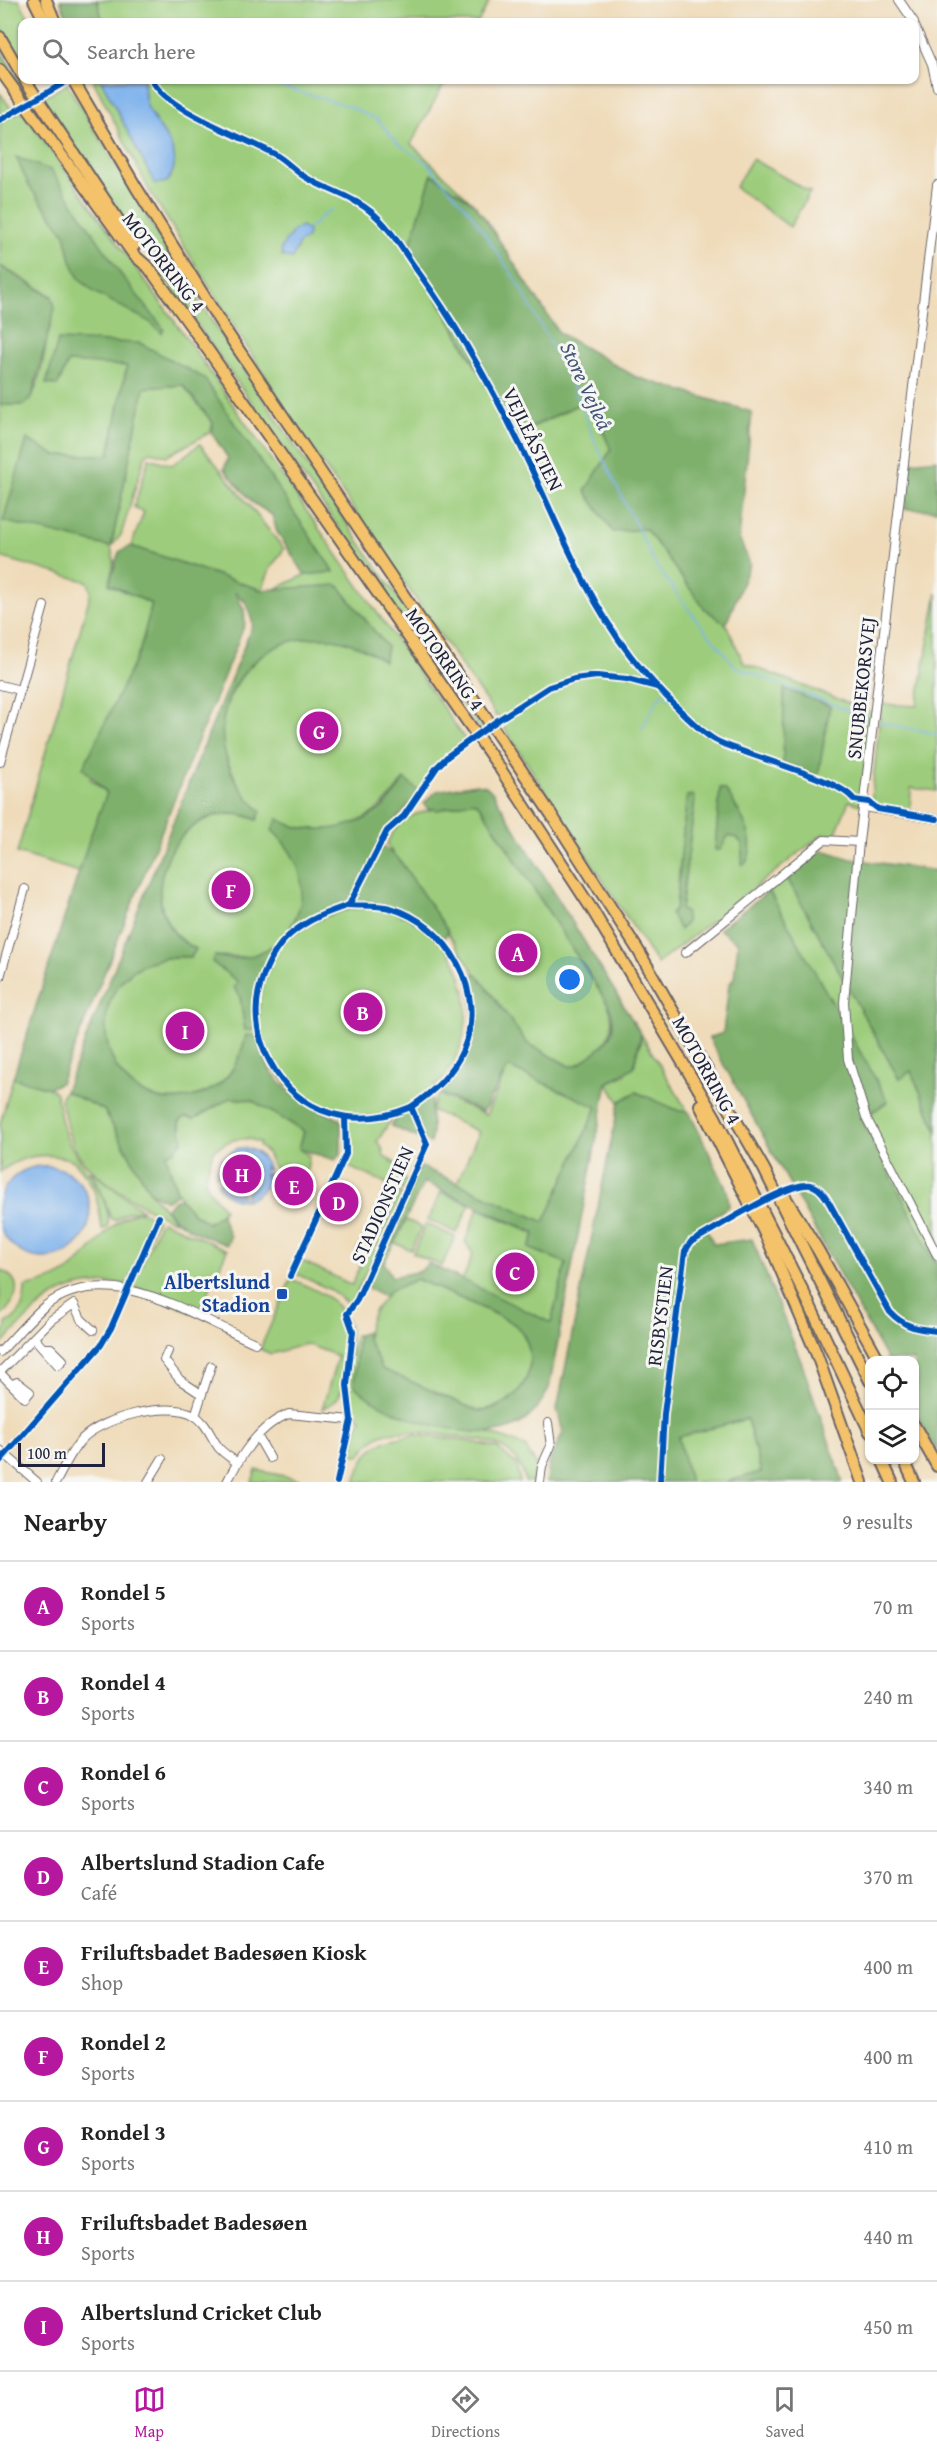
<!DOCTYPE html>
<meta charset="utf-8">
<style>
:root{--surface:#fff;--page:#f2f2f2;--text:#222;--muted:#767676;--line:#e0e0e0;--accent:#b5179e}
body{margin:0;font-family:"Gentium Book Plus",serif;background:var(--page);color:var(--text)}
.controls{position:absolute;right:18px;bottom:18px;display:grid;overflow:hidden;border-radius:12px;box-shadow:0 2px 4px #0004}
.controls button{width:54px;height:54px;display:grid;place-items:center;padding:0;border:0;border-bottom:2px solid var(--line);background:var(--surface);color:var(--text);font:30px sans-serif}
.scale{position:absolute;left:18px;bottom:15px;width:87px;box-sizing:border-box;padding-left:6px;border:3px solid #22223b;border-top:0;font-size:16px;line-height:21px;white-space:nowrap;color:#22223b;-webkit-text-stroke:4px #f6f6f2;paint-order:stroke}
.you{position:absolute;left:570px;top:980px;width:21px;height:21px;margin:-15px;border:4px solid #fff;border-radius:50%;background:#1a73e8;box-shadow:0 0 0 9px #1a73e833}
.badge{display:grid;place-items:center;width:39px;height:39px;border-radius:50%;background:var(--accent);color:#fff;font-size:20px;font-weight:700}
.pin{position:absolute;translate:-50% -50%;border:3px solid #fff;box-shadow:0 2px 6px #0006}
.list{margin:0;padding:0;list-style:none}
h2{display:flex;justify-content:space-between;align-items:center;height:78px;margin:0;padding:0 24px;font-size:26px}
h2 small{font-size:20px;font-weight:400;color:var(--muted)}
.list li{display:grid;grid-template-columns:39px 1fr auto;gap:18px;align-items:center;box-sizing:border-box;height:90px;padding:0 24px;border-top:2px solid var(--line)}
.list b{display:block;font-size:22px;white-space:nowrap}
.list p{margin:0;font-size:20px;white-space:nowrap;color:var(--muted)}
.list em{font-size:20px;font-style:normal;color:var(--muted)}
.icon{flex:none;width:33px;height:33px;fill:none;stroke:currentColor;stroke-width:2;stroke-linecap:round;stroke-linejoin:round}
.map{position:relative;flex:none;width:937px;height:1482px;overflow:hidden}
.search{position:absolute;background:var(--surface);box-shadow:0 2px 4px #0004;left:18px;right:18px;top:18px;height:66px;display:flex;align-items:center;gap:15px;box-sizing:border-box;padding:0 21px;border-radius:12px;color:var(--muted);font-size:22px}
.sheet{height:888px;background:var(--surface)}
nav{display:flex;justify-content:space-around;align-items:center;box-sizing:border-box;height:84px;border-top:2px solid var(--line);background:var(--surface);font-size:16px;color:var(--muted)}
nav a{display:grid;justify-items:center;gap:3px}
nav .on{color:var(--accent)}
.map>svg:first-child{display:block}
.green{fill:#9dcd7c;stroke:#60785c;stroke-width:1.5;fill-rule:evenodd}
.forest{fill:#7eb06c;stroke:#506954;stroke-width:1.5;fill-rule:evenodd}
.water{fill:#7fb2ec;stroke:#506a94;stroke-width:1.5}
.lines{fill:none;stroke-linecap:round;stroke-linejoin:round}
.stream{stroke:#7fb2ec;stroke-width:1.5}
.minor-casing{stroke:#6a6367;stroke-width:10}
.highway-casing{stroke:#6a6367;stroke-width:14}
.minor{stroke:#fff;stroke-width:8}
.highway{stroke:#f3c26a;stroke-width:10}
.cycleway-casing{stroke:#f6f6f2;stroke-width:10}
.cycleway{stroke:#0057b8;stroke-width:6}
.transit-dot{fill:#1a4fb4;stroke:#f6f6f2;stroke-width:2}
.labels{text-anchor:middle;stroke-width:6;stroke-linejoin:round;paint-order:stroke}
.street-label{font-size:20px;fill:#22223b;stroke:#f6f6f2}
.transit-label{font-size:20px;font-weight:bold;fill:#164399;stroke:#f6f6f2;text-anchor:end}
.water-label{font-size:21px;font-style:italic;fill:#435479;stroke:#f6f6f2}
</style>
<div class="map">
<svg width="937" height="1482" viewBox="0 0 937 1482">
<rect width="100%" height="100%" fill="#f6f6f2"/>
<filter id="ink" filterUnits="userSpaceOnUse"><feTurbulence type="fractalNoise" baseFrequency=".0167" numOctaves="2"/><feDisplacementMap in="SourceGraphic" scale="12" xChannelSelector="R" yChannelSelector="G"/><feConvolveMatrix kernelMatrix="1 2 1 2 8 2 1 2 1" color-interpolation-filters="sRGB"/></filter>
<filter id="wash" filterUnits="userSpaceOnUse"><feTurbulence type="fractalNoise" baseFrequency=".008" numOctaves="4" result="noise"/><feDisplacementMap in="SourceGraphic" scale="24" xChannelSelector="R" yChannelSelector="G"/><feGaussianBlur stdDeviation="1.35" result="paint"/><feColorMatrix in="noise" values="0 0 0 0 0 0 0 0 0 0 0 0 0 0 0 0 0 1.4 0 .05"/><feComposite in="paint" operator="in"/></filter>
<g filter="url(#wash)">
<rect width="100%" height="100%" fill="#efdbb9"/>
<!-- green -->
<g class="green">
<polygon points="0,0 19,0 31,22 22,22 22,63 0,25"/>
<polygon points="97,0 483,0 489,2 478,22 103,22"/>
<polygon points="93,80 446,80 411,144 474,204 432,174 409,249 515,436 589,399 646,529 705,609 726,624 744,663 871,712 860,805 849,801 835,835 823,834 657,964 503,726 292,419 149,190"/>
<polygon points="67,84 186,282 328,496 486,726 480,730 125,221 43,98"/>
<path d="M0,93L15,114L22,111L183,333L465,739L444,757L420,792L403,780C382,814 350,833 309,829C294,827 287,824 273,830C302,861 314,890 289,930L293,933C315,920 338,908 364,907C467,905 505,1043 418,1100C394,1116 364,1120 336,1113C297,1105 271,1073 261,1036H246C240,1062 227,1085 201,1094C93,1132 59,951 191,957L196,949C120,910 177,787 257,820C244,788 220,764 222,727C226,676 277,628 330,637C350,640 368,650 384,661L387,647L338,586L273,590L305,575L333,572L204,378L58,341V385L68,362L127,365L109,455H55L111,547L144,387L183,385L213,423L211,432L167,456L150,452L145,456L121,535L111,547L114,561L109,584L152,604L140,650L111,711L90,779L107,793L79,872L17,853L91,592L88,582L0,557V405H24C42,396 50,317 52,296L0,266ZM272,947L275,955C262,979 256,1002 259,1030H245L240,997L234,987L238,982L215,956L249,957Z"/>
<polygon points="752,159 810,192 790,227 735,187"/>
<polygon points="200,444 284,549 270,569 262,590 131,546 144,512 134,507 149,458 172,465"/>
<polygon points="937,593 937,791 911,788 910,813 871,804 881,704 917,706"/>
<path d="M474,801L481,807L608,1004C620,1035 601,1052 575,1066H569L527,1043L508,1021L387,845C398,807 442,809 474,801Z"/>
<polygon points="786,876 899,1079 911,1071 937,1131 937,1266 861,1119 888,1102 769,891"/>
<polygon points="641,1034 688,1112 679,1111 636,1092 619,1102 607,1083 625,1075 641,1043"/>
<polygon points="508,1067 597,1107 544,1223 457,1183 479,1132 431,1110 438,1094 486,1115"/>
<path d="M13,1078L49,1088L56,1093C59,1108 61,1125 67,1139C78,1161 116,1204 107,1228L102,1229C98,1199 96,1185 74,1161C47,1151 23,1154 0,1172V1124Z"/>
<path d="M65,1091L104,1110L150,1192L175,1221C151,1213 102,1182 85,1163C73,1149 67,1131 64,1113C62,1105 58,1097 65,1091Z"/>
<path d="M230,1098L252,1100L304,1131L299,1149L309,1156L307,1171L292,1175L287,1190L278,1168H274L267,1153L259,1146L260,1143C243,1134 228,1140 213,1151L205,1180L209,1190L224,1209L221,1214L208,1223C179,1213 173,1179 166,1154L175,1150L181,1127L179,1122L185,1117L194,1119Z"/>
<polygon points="394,1115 377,1142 382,1147 384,1157 402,1167 403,1178 407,1183 402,1190 342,1164 347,1154 346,1119 371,1120"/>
<polygon points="89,1170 142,1210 128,1212 115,1220 111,1219 101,1190"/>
<polygon points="386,1187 402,1194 350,1306 331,1290 294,1273 300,1260 352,1285 362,1261 354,1257 367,1230 376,1234 382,1223 373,1218"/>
<polygon points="441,1192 470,1204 457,1233 428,1220"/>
<polygon points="478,1208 535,1234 529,1248 566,1263 551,1323 462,1281 473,1254 465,1242"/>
<path d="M136,1212H144L157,1220L127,1284C60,1278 43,1301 0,1346C0,1338 6,1333 6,1323C21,1316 25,1304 25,1287C42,1283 59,1279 72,1268C95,1250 108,1222 136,1212Z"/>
<polygon points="406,1220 422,1227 411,1250 395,1243"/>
<polygon points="163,1221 227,1250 198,1315 132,1286 160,1222"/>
<polygon points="426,1224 455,1237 442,1266 413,1253"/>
<path d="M0,1270C27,1281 16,1302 0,1317Z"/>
<path d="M291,1279C309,1287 329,1294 341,1310C356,1329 352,1385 334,1402C331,1405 325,1407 322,1409L338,1356L306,1344L271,1354L260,1349Z"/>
<path d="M417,1279C435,1288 508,1317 518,1327C531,1342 534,1366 524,1383C513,1401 498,1409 478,1411L382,1369L367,1338L369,1324L374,1311L390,1291Z"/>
<path d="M355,1335H358L354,1385L458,1429L486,1432L518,1443L525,1447L536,1464L534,1482H525C524,1469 515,1455 503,1448C487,1438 402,1428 384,1434C374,1437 365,1447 360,1456L352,1454L358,1423L362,1420C339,1401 352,1361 355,1335Z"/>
<polygon points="747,1419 761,1472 725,1482 690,1482 678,1437"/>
<path d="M414,1435L463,1440L498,1448L517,1465L520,1482H355C367,1445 376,1441 414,1435Z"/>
<polygon points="256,1470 311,1482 252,1482"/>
</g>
<!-- forest -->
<g class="forest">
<polygon points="60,0 97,0 103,22 69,22"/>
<polygon points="0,49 29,97 26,99 0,64"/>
<polygon points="16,157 51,170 122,276 164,329 162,333 150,322 94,292 79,278 71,261 65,234 29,186"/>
<polygon points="432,174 474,204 484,217 559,333 636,377 752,412 739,538 750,564 726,624 705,609 646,529 613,532 585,491 611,450 589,399 516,435 409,248"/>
<polygon points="0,266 52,297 55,308 32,396 24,405 0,405"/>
<polygon points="58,340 140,343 204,378 334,572 305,575 277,532 272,515 253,503 224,469 228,458 211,432 213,423 183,385 144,388 111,547 3,521 27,439 55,455 109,455 127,366 68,362 58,385 46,384"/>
<polygon points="937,459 937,510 905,509 911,462"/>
<path d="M131,546L262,590L338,585L387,647L384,661C273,582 162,722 261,811L257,820C178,784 119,913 196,949L191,957C62,948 91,1133 201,1094C228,1085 240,1062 246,1035L257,1036C268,1086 298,1100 341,1120V1154L335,1160L299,1149L304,1131L251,1100L230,1098L194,1119L185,1117L179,1122L183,1140L175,1150L166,1154L177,1194L166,1201L150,1192L104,1110L65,1091L253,624L247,604L235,592L244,610L245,624L60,1083L49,1088L13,1078L91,834L107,793L83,768L140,650L152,604L109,584L119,552Z"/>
<polygon points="784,689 830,706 818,776 783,763"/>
<path d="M404,779L420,792C407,811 389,823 379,843L399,859L448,931L441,943C395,896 345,900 293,934L289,930C312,893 302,859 272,830L278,819C308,837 353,830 381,809C390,802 397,790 404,779Z"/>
<path d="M476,784L486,786L493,793L641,1034L634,1067L607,1083L549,1388C540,1406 529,1423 508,1429C471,1442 379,1415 354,1385L358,1335L367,1332V1338L382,1369L478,1411C499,1409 513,1401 524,1383C534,1366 531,1342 518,1327C508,1317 435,1288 417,1279L390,1291L385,1297L366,1287L420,1166L544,1222L597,1107L508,1067L483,1112L442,1094L438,1089C473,1056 480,1020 466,974H477L527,1043L569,1066C577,1067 583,1062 590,1056C611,1040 619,1031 608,1004L481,807L474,801L438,810L427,808L424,803L437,791ZM424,1182L535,1233L529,1248L566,1263L551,1323L428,1263L421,1271L392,1277L384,1263Z"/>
<path d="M720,788L726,790C738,811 761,840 745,864L742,865V844L737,838L728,836L720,850H715Z"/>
<polygon points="693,795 695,801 681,910 685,912 687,922 680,930 671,914 676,907 686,801 687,796"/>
<polygon points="822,850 851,859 937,871 937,1131 911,1071 899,1079 786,876"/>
<polygon points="769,891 888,1101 862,1119 937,1266 937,1452 915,1411 914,1360 887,1360 709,1038 723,1033 729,985 734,978 738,943 719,929"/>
<path d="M273,945L278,949C261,974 256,1001 259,1030H245L240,997L234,987L238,982L212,962L215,956C235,961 256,958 273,945Z"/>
<polygon points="636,1092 679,1111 689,1112 727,1190 729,1206 704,1224 714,1244 752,1239 802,1364 843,1482 725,1482 761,1472 747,1419 678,1437 690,1482 547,1482 549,1464 563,1432 557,1409 619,1102"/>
<path d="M429,1098L432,1100C428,1119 436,1123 430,1143L391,1126C397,1112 417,1107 429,1098Z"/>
<path d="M180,1198L194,1214L208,1223L221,1214L230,1237L227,1245C205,1236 181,1229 166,1209L174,1200Z"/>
</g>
<!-- water -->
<g class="water">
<path d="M101,80H143C145,87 144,95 146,103C155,131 190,150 167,182L155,184Z"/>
<polygon points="302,226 308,231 307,238 299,243 292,259 282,256 281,248 294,230"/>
<path d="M238,1148C254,1147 264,1155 269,1170H266L264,1165L265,1179L266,1173H269C268,1187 260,1196 246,1200V1194L251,1187L248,1182L242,1181L238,1185L244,1200C231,1200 223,1194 217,1183L222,1182L220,1169L219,1175H216L222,1158Z"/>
<circle cx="44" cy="1212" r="46"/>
</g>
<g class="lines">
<!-- stream -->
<g class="stream">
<polyline points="260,80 351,107 378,120 398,144 428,164 470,212 519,285 574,388 596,444 655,564 695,618 736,667 867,718"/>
<path d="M307,229C318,224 321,212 333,210"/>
<polyline points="879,722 937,734"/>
<polyline points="641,730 661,693 668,698"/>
</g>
</g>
</g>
<g filter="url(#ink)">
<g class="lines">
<defs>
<g id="minor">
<polyline points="899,0 914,22"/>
<polyline points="914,24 932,64 937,87"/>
<polyline points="937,185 859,842 844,1002 848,1059 866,1117 937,1255"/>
<polyline points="0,685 20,690"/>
<polyline points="0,762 44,606"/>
<polyline points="864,807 937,819"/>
<polyline points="685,953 824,840 859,842"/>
<polyline points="0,977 25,889"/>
<polyline points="34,1338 58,1365 63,1360 51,1348 45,1348"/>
<polyline points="168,1351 164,1360 180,1380 201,1394"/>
<path d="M0,1352C15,1337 29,1319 45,1306C109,1257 193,1316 255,1343"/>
<polyline points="0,1372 51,1320 74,1304 81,1319 93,1330"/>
<polyline points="0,1373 25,1398 30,1392 17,1382 13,1384"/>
<polyline points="195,1416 211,1366"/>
<polyline points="258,1437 270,1458"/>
<polyline points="0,1450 37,1482"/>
<path d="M56,1482C64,1467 71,1451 82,1439C102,1418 168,1400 194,1415C207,1423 210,1436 219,1448C223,1453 231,1458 236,1462"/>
<polyline points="148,1482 162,1459"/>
<path d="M227,1482C240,1456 260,1424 289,1414L351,1420"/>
<polyline points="540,1482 542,1466 551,1446 548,1423"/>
</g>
<g id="highway">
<polyline points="34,0 45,22"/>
<polyline points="46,0 55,22"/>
<polyline points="0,37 22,75"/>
<polyline points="0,70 134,255 149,268 208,350 499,767 593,911 715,1117 804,1293 870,1432"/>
<polyline points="25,80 135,245"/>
<polyline points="73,80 136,187 224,328 551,814 638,950 764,1169 870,1381"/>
<polyline points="700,1105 768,1240 817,1355 862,1482"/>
<polyline points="785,1197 818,1250 879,1360"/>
<polyline points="914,1425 937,1466"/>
<polyline points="882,1460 892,1482"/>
<polyline points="904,1460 914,1482"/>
</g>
</defs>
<!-- minor casing -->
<use href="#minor" class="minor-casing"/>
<!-- highway casing -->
<use href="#highway" class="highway-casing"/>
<!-- minor -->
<use href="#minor" class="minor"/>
<!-- highway -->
<use href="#highway" class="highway"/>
<defs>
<g id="cycleway">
<path d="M152,80C167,111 244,137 276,155C286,161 295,171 305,177C326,190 350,195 370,211C390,226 404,253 419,273C458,327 491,386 520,445C555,516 582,592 630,655C646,676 694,728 715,740C742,755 842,779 854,800L869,802L878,809L937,819"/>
<polyline points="0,120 69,80"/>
<path d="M349,905C328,912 309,919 292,933C278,944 270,959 264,974C252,1004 255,1035 270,1062C299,1116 356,1130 411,1107"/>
<polyline points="290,1276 346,1154 345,1117"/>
<polyline points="0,1461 101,1345 111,1328 159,1217"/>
<path d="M337,1482L351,1420L347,1385L353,1331L347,1314L357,1300L427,1144L411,1107C433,1092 452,1075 463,1050C488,993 448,924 390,908C377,905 362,906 349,905L387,831L404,816L437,767L448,756L498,720L549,687L574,679L597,676L627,679L657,687"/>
<path d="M660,1482L664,1414L685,1251L691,1242C717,1228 778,1188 805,1185C815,1183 822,1191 827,1199L890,1312C904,1327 917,1329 937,1331"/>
</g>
</defs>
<!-- cycleway casing -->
<use href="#cycleway" class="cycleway-casing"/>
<!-- cycleway -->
<use href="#cycleway" class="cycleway"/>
</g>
</g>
<!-- markers -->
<rect class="transit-dot" x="276" y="1288" width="12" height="12" rx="3"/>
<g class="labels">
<!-- street labels -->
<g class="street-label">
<text transform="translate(164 262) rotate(52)" y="7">MOTORRING 4</text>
<text transform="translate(533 439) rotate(64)" y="7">VEJLEÅSTIEN</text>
<text transform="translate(445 659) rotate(55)" y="7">MOTORRING 4</text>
<text transform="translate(861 688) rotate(-84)" y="7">SNUBBEKORSVEJ</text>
<text transform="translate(707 1070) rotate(61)" y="7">MOTORRING 4</text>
<text transform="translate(382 1205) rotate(-66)" y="7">STADIONSTIEN</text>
<text transform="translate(660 1316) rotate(-83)" y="7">RISBYSTIEN</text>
</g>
<!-- transit labels -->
<g class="transit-label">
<text x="270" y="1289">Albertslund<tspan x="270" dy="23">Stadion</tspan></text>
</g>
<!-- water labels -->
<g class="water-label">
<text transform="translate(586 386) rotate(65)" y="7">Store Vejleå</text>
</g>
</g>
</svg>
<div class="controls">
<button><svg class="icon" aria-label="locate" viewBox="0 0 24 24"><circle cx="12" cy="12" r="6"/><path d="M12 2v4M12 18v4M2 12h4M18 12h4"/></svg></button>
<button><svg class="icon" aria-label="layers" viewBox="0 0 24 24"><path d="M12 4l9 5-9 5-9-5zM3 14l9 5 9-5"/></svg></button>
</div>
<div class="scale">100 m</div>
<div class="you"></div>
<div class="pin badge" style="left:518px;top:953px">A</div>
<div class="pin badge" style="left:363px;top:1012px">B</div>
<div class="pin badge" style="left:515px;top:1272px">C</div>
<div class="pin badge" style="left:339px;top:1202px">D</div>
<div class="pin badge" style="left:294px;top:1186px">E</div>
<div class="pin badge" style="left:231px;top:890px">F</div>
<div class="pin badge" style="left:319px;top:731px">G</div>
<div class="pin badge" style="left:242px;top:1174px">H</div>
<div class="pin badge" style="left:185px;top:1031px">I</div>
<div class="search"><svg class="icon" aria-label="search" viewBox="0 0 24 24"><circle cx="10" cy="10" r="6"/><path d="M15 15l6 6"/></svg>Search here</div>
</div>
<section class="sheet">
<h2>Nearby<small>9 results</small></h2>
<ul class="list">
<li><span class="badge">A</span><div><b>Rondel 5</b><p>Sports</p></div><em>70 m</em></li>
<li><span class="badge">B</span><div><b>Rondel 4</b><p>Sports</p></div><em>240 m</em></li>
<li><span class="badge">C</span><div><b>Rondel 6</b><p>Sports</p></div><em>340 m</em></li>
<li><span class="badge">D</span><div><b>Albertslund Stadion Cafe</b><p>Café</p></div><em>370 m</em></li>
<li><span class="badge">E</span><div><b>Friluftsbadet Badesøen Kiosk</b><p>Shop</p></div><em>400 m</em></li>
<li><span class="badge">F</span><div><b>Rondel 2</b><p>Sports</p></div><em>400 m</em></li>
<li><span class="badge">G</span><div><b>Rondel 3</b><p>Sports</p></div><em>410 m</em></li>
<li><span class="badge">H</span><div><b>Friluftsbadet Badesøen</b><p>Sports</p></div><em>440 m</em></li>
<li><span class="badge">I</span><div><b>Albertslund Cricket Club</b><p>Sports</p></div><em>450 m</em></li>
</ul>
</section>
<nav>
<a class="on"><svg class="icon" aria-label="map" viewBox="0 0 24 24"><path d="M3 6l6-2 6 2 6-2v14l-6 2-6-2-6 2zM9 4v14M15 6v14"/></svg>Map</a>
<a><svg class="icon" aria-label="directions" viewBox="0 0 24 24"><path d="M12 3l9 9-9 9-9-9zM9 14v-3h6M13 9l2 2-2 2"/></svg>Directions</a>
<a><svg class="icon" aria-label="saved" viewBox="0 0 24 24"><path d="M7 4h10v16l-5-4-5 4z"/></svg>Saved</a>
</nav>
